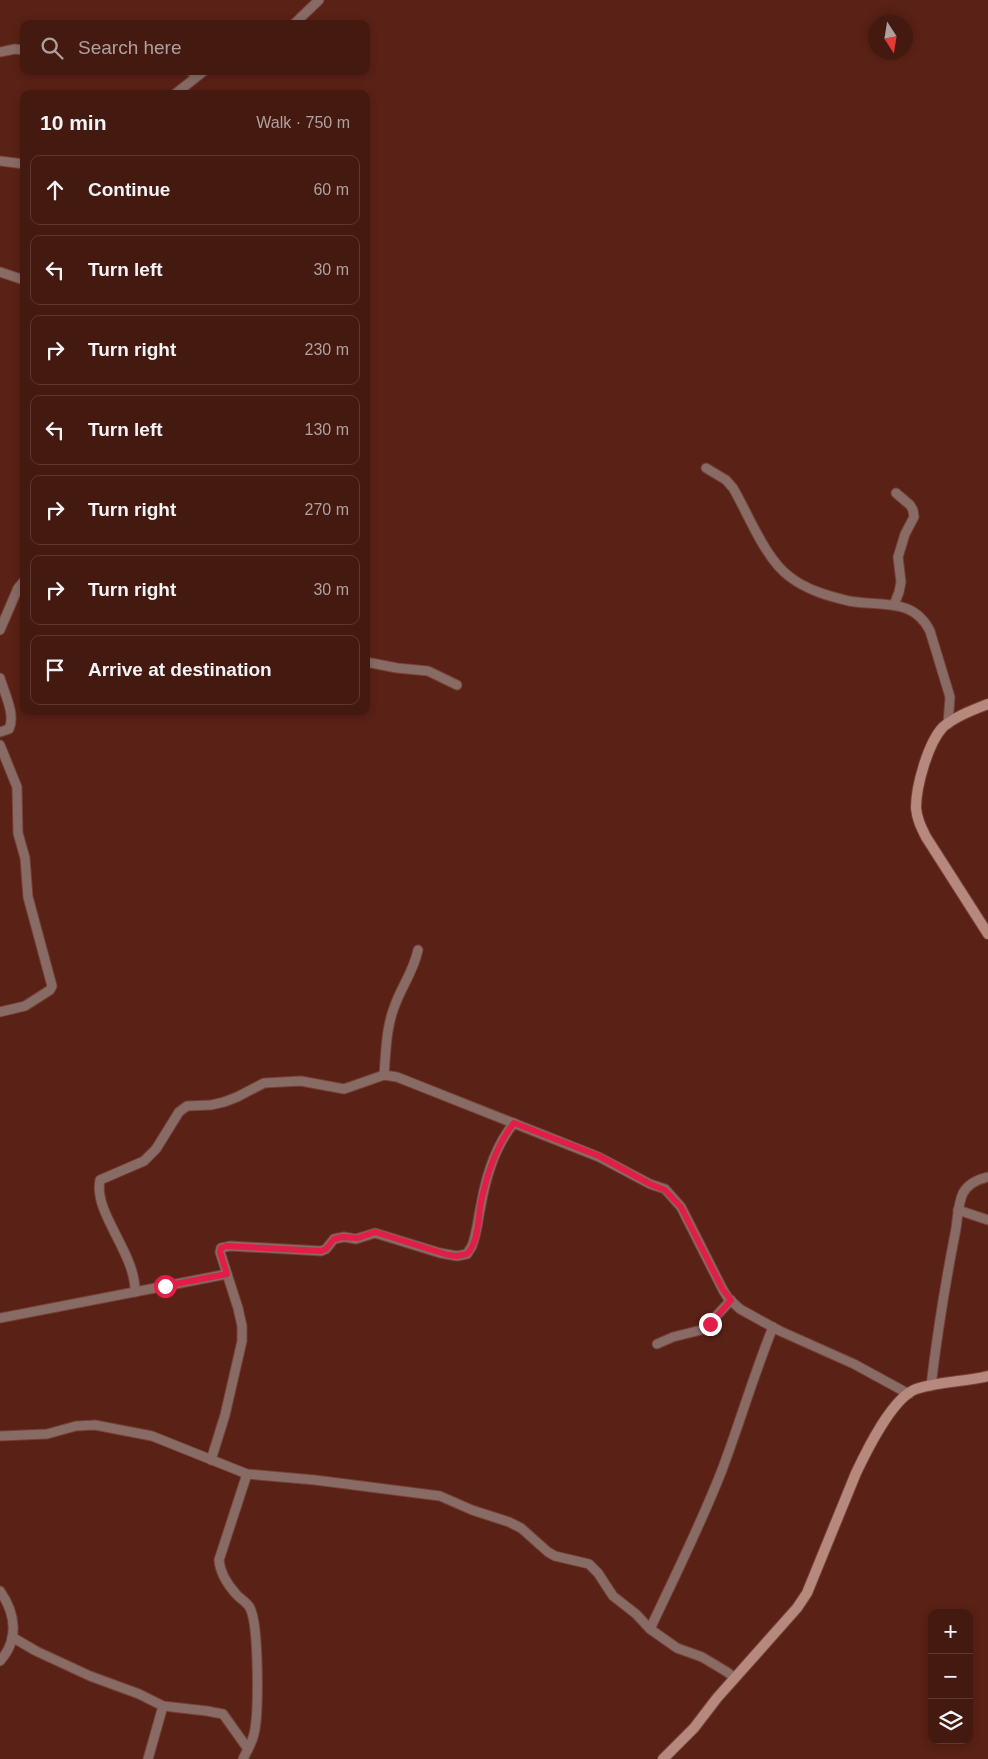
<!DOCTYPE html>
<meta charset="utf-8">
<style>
:root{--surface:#441910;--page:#4b2219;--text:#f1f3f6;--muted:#afa09f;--line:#5c3830}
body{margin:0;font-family:Helvetica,sans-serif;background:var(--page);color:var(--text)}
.controls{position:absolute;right:15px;bottom:15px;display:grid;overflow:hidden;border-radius:10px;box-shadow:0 2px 8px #0003}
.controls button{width:45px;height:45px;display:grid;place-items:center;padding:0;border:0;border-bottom:1px solid var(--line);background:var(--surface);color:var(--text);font:25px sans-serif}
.compass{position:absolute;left:868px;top:15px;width:45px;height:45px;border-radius:50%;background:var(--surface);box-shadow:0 2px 8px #0003;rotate:168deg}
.stop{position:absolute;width:15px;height:15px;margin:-11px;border:4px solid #e11d48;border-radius:50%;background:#fff}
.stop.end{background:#e11d48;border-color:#fff;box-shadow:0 1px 5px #0008}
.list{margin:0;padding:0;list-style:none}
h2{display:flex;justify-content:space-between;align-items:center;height:65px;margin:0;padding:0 20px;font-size:21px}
h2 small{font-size:16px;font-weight:400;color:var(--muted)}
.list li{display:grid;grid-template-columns:32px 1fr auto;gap:15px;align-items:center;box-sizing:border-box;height:70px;margin:0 10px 10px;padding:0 10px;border:1px solid var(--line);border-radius:10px}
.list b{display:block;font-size:19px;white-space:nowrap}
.list em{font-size:16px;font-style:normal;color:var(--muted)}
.icon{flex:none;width:28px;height:28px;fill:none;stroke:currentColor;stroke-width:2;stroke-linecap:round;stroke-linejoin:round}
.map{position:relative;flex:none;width:988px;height:1759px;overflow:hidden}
.search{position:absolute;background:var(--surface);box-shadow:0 2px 8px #0003;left:20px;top:20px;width:350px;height:55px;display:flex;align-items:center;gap:12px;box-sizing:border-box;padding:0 18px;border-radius:10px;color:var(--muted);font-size:19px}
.panel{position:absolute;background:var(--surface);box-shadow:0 2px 8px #0003;left:20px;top:90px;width:350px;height:625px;border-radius:10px}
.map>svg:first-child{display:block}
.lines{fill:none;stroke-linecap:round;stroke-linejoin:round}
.street-casing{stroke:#764136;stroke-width:11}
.secondary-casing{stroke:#764136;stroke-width:12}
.street{stroke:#886b65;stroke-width:9}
.secondary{stroke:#b6887e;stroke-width:10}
.route{stroke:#e11d48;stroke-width:6}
</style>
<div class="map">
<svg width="988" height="1759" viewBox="0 0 988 1759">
<rect width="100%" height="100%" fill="#5a2116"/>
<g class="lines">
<defs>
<g id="street">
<polyline points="294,24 319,0"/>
<polyline points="0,52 15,49 24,50"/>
<polyline points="190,71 200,74"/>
<polyline points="175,94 204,71"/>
<polyline points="0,161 24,164"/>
<polyline points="0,272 24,280"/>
<path d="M706,468L726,480L733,488C749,515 765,559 790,577C807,590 828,596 849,601C881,607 913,597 930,631L950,697L948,724"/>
<polyline points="894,605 899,592 901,582 898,557 905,534 914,517 913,510 910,505 896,493"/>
<polyline points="0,630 18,588 24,581"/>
<polyline points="366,662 397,668 428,671 457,685"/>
<path d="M0,678C4,693 16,714 9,729L0,732"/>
<polyline points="0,745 17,787 18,833 25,858 28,897 52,986 50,990 25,1006 0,1012"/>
<path d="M384,1075C386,1051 386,1027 395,1005C402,986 414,970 418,950"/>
<polyline points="958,1210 988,1220"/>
<path d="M135,1292C136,1253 93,1213 100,1180L144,1161L156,1149L179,1112L187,1106L211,1105L224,1102L237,1097L264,1083L301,1081L344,1089L384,1075L397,1077L599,1157L650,1184L665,1189L681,1207L723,1290L728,1298L740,1309L758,1319L780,1331L854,1364L909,1394"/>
<polyline points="0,1318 227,1274"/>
<polyline points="657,1344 673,1337 701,1330 706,1327 731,1300"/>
<path d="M931,1386C937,1335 945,1285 955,1234C958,1220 957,1206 963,1193C968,1184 979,1179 988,1177"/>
<polyline points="0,1436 47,1434 76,1426 95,1425 152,1436 247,1474 315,1480 440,1496 472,1510 509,1522 521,1528 548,1552 555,1556 589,1564 598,1573 613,1596 636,1614 650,1629 677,1648 702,1657 727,1672 735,1678"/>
<path d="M211,1460L225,1415L242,1341V1326L238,1308L220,1252L221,1248L230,1246L321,1251L326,1249L334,1239L344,1237L356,1239L375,1233L440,1253L457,1256L467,1254L472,1246C477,1233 478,1218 481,1205C486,1176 496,1145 514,1123"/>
<path d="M0,1591C16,1614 19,1640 0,1661"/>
<path d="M650,1629C675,1576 701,1524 722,1470C740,1422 754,1374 773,1327"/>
<polyline points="12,1637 36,1651 90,1676 139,1694 163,1706 207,1711 223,1714 248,1749"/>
<polyline points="148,1759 163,1706"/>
<path d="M243,1759C247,1751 252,1743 254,1734C259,1714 259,1625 250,1608C247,1602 240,1599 236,1594C228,1585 220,1573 219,1560L247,1474"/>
</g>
<g id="secondary">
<path d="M988,704C973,710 956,716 943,727C928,743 916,786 916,808C917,819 921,827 926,837L988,934"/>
<path d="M663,1759L694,1728L717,1698L797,1608L807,1593L856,1473C867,1450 892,1398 916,1389C939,1381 965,1382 988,1376"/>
</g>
</defs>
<!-- street casing -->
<use href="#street" class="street-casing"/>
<!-- secondary casing -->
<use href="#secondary" class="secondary-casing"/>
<!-- street -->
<use href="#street" class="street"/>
<!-- secondary -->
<use href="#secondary" class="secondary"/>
</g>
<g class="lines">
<!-- route -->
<path class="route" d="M165,1286L227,1274L220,1252L221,1248L226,1246L321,1251L326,1249L334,1239L342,1237L358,1238L375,1232L448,1255L457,1256L467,1254C479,1241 478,1218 481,1202C487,1174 496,1145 514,1123L599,1156L650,1184L665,1190L681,1207L723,1290L731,1300L710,1324"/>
</g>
</svg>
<div class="controls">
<button>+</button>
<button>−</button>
<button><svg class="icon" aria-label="layers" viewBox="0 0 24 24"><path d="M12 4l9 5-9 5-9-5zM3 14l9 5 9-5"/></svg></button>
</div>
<svg class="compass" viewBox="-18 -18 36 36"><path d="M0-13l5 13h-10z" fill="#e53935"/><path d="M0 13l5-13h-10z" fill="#afa09f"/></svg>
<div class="stop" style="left:165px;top:1286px"></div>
<div class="stop end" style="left:710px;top:1324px"></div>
<div class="search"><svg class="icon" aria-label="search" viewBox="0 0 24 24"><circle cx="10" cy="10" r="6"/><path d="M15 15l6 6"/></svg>Search here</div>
<section class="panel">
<h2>10 min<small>Walk · 750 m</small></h2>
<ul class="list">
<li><svg class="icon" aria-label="ahead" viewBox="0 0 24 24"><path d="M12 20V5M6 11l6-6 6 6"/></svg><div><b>Continue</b></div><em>60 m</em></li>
<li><svg class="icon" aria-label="left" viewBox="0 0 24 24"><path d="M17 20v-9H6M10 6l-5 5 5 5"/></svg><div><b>Turn left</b></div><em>30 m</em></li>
<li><svg class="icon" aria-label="right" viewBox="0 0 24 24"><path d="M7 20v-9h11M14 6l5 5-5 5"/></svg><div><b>Turn right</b></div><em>230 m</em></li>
<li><svg class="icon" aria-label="left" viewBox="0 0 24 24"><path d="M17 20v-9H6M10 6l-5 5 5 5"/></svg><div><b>Turn left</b></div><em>130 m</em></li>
<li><svg class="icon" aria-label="right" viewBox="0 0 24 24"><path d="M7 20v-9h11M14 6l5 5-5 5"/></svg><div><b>Turn right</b></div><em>270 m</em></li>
<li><svg class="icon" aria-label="right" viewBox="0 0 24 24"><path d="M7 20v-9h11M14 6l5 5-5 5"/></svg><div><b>Turn right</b></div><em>30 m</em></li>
<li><svg class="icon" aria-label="arrive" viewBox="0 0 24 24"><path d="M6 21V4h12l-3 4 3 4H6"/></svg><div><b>Arrive at destination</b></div></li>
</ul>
</section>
</div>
